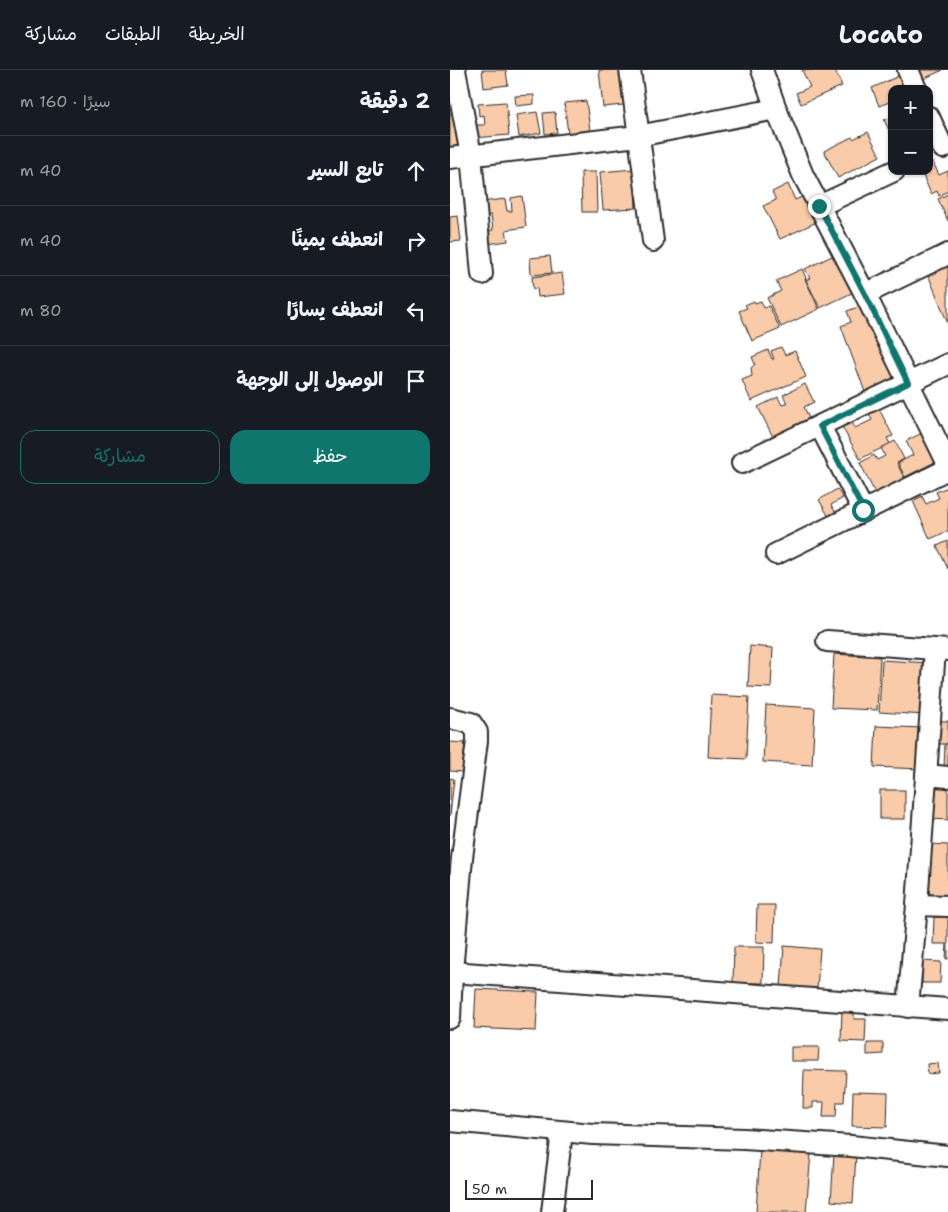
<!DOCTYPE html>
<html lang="ar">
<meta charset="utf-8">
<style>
:root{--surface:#171b24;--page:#242831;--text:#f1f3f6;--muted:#9ea1a6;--line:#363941;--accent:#0f766e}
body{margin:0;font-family:"Shantell Sans","Playpen Sans Arabic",sans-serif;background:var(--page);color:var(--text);direction:rtl}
.controls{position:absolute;right:15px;top:15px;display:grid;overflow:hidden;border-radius:10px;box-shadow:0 1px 4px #0004}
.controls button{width:45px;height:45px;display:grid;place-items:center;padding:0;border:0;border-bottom:1px solid var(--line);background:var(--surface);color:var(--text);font:25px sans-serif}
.scale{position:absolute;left:15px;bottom:12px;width:128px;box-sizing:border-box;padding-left:5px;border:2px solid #2b2b2b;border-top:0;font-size:14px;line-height:18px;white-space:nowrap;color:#2b2b2b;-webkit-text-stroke:4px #fff;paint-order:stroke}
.stop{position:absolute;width:15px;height:15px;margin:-11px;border:4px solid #0f766e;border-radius:50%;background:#fff}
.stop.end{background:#0f766e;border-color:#fff;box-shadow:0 1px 5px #0008}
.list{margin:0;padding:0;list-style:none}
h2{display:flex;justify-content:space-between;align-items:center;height:65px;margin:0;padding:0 20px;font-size:21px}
h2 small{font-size:16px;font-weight:400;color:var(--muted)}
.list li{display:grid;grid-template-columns:32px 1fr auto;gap:15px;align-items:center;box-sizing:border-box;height:70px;padding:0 20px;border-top:1px solid var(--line)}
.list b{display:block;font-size:19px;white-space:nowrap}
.list em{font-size:16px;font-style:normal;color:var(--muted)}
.actions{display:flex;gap:10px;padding:15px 20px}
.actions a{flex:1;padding:11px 0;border:1px solid var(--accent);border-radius:15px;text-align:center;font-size:18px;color:var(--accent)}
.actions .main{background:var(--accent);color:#fff}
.icon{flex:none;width:28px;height:28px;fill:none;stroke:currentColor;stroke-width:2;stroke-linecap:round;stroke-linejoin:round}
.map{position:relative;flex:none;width:498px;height:1142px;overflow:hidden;direction:ltr}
header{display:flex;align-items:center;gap:30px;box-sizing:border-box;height:70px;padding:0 25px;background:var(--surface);border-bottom:1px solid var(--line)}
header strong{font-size:24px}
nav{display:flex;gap:28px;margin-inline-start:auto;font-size:18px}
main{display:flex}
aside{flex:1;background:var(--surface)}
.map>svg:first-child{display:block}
.building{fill:#f9cba8;stroke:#2b2b2b}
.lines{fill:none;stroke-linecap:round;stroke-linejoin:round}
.minor-casing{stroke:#2b2b2b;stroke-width:24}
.minor{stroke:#fff;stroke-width:20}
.route{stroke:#0f766e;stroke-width:6}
</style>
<header>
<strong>Locato</strong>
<nav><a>الخريطة</a><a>الطبقات</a><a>مشاركة</a></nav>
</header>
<main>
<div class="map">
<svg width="498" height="1142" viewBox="0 0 498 1142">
<rect width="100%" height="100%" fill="#fff"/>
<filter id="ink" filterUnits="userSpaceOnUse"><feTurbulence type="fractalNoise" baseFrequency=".02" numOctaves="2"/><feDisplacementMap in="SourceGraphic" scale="10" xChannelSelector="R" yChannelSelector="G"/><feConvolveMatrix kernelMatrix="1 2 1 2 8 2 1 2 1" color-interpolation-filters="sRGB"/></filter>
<g filter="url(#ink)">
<!-- building -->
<g class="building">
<polygon points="32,0 56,0 58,15 34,18"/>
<polygon points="149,0 189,0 193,33 153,37"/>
<polygon points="352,0 385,0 392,16 351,34 346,23 360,17"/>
<polygon points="466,0 493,0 471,10"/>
<polygon points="451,5 457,17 442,19 442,31 429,36 422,18"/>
<polygon points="84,25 84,34 66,36 65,26"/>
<polygon points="136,31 140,60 118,63 114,33"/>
<polygon points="56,32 59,65 24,68 23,55 35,55 34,45 29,46 28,34"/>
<polygon points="0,38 5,38 9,79 0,80"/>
<polygon points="87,42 91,63 69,67 66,45"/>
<polygon points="105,42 107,63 95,64 93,43"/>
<polygon points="442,47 442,66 434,50"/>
<polygon points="418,62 430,86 388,108 374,81 402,67 403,69"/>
<polygon points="483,92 489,105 498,101 498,121 489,126 487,121 481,124 471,101 479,101 479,94"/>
<polygon points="184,99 186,138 153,140 150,102"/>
<polygon points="131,102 146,102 147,142 132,142"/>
<polygon points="338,114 345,130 356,125 369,151 330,169 313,136 326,130 322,122"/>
<polygon points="498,124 498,151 488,129"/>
<polygon points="72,126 76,157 56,160 58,171 37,174 35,161 43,160 41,145 33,146 31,132 55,129 57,141 62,141 61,128"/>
<polygon points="8,146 11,171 0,172 0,147"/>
<polygon points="388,183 406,221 370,238 356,210 360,208 355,199"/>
<polygon points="100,186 102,203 81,205 80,188"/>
<polygon points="498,193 498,254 477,202"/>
<polygon points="352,199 356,208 355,209 369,239 331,257 317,228 331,221 326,211"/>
<polygon points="112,203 115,224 88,227 87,218 83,219 82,207"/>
<polygon points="304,231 305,233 311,231 314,238 319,236 330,259 302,271 289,241 297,238 295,235"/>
<polygon points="425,231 453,309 415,322 391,256 401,252 397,241"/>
<polygon points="331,277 335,285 345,281 356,307 301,331 292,310 302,306 301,298 305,294 302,287 318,280 322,289 324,289 321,281"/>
<polygon points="355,314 364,332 354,337 359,348 323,367 308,337 328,327 332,335 337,333 333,325"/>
<polygon points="427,335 443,366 437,368 440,374 410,389 391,355 401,350 405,358 422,350 417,340"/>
<polygon points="472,363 487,391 455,407 448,393 463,385 456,371"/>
<polygon points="445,371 454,389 447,393 455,410 426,425 410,393 424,385 427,390 435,386 431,378"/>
<polygon points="498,417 498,461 480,469 463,431 472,426 476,434 489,428 486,422"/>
<polygon points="387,419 393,428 381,435 386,443 379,447 369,430"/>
<polygon points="498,471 498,499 487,476"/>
<polygon points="300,576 323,578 321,618 298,617"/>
<polygon points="384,584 430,587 427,640 381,638"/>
<polygon points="432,590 478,593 475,645 429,642"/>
<polygon points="261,625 299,627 296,689 258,687"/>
<polygon points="316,635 365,638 362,695 313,692"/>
<rect x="486" y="651" width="12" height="23"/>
<polygon points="426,656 472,658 471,699 424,697"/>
<polygon points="0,672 15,673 12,702 0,701"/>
<polygon points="495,674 498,674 498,700 494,699"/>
<polygon points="0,708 4,709 0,746"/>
<polygon points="482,717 498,718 498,750 481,749"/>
<rect x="430" y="720" width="25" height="29"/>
<polygon points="480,774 498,775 498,825 478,824"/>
<polygon points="307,835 325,835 324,873 306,872"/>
<polygon points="484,847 498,847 498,889 496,889 497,874 483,874"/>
<polygon points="334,876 370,879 367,919 331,916"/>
<polygon points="284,877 314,877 313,913 283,913"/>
<polygon points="472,891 491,892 490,913 472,913"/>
<polygon points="26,919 88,922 86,961 24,958"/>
<polygon points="392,938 404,939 404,949 416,949 415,972 391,971"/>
<polygon points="417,973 433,973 433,984 417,985"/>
<polygon points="341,977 369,977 368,991 341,991"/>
<polygon points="488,993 489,1003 478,1004 477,994"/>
<polygon points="354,1000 396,1001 394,1032 387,1032 386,1047 373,1047 374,1032 363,1032 363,1038 353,1038"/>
<polygon points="403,1022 438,1023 437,1057 402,1056"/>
<polygon points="310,1080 361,1083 356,1142 306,1142"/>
<polygon points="384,1084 406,1085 403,1133 381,1131"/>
</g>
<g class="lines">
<defs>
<g id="minor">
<polyline points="5,0 21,85 32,204"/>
<polyline points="180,0 203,171"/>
<polyline points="312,0 326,39 353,105 415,224 498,394"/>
<polyline points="458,0 466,19"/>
<polyline points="479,47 493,78"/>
<polyline points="0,88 188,66 326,39"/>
<polyline points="369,136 444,101"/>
<polyline points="415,224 498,184"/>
<polyline points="370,356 413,440"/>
<polyline points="292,393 498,294"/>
<polyline points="326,484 498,399"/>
<polyline points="377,571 498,580"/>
<polyline points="0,648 21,653 27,662 27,671 12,788 2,902 0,948"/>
<polyline points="476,705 498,707"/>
<polyline points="467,835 498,836"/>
<polyline points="2,902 498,939"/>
<polyline points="458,937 467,835 485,579"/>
<polyline points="0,1051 143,1064 294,1069 401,1076 498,1086"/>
<polyline points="102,1142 112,1062"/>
</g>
</defs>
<!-- minor casing -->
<use href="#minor" class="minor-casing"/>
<!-- minor -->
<use href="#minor" class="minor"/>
</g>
</g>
<g class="lines" filter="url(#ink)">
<!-- route -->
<polyline class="route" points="369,136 415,224 458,313 370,356 413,440"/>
</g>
</svg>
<div class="controls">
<button>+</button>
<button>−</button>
</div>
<div class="scale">50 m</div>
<div class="stop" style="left:413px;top:440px"></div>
<div class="stop end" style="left:369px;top:136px"></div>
</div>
<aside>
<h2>2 دقيقة<small>سيرًا · 160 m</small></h2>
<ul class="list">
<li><svg class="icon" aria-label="ahead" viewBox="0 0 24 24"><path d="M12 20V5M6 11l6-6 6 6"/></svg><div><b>تابع السير</b></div><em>40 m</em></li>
<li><svg class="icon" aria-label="right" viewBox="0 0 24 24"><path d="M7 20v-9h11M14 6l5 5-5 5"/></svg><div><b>انعطف يمينًا</b></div><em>40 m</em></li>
<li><svg class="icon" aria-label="left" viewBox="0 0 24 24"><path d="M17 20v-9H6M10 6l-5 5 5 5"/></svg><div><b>انعطف يسارًا</b></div><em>80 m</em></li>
<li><svg class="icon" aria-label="arrive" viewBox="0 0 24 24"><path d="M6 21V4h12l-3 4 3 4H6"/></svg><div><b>الوصول إلى الوجهة</b></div></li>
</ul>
<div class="actions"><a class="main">حفظ</a><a>مشاركة</a></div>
</aside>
</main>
